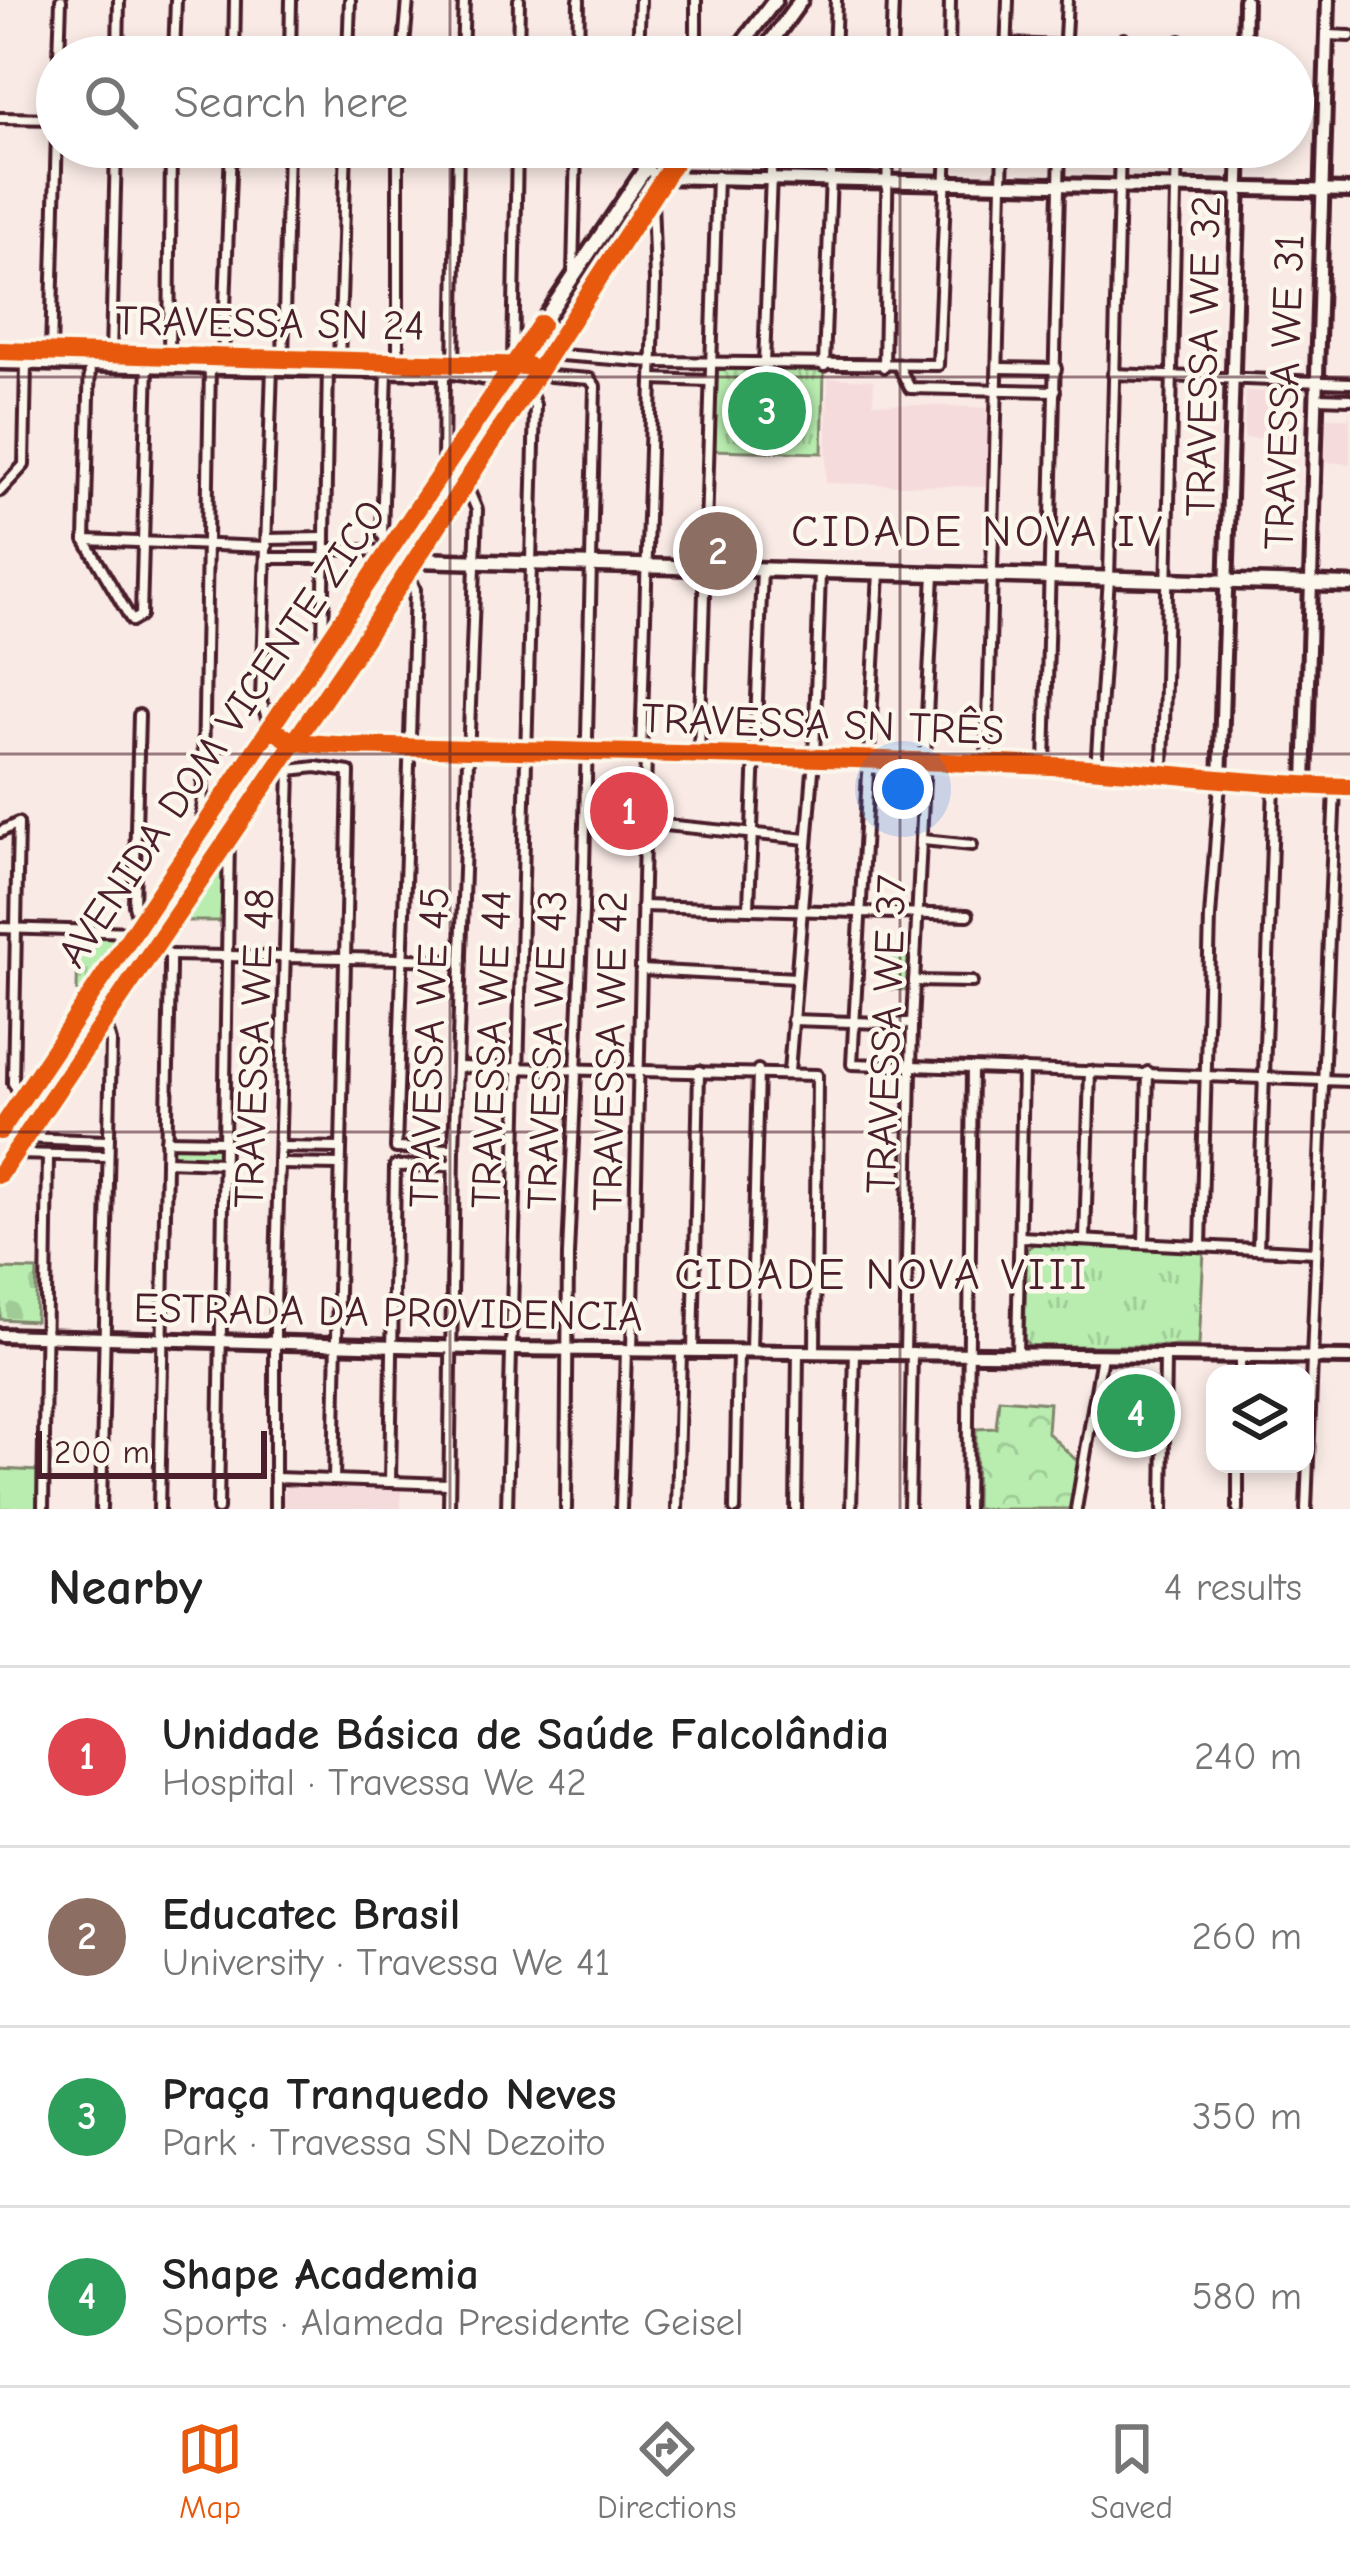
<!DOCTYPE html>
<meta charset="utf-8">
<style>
:root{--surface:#fff;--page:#f6f6f6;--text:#222;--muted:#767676;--line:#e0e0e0;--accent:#ea580c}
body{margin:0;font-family:"Comic Neue",sans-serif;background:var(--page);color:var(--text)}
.controls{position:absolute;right:36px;bottom:36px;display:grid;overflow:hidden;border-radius:24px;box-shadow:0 6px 18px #0003}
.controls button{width:108px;height:108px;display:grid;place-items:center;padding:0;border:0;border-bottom:3px solid var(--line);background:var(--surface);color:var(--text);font:60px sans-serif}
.scale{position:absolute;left:36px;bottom:30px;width:231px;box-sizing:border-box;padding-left:12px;border:6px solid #4a1f2b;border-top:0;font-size:33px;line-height:42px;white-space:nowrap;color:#4a1f2b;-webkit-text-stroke:9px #fbf7ec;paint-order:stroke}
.you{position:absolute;left:903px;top:789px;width:42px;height:42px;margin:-30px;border:9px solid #fff;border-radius:50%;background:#1a73e8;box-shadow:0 0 0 18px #1a73e833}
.badge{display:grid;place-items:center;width:78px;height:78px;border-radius:50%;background:var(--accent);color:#fff;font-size:39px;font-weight:700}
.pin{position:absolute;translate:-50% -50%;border:6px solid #fff;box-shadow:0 3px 12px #0006}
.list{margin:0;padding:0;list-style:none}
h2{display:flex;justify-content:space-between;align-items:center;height:156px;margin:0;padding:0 48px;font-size:51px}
h2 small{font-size:39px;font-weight:400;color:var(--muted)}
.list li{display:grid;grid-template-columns:78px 1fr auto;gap:36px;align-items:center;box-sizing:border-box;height:180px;padding:0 48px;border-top:3px solid var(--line)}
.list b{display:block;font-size:45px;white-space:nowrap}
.list p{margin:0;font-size:39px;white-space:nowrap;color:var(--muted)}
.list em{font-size:39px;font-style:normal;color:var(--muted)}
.icon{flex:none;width:66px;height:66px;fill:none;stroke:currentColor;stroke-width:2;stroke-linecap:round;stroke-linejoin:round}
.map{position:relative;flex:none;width:1350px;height:1509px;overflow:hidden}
.search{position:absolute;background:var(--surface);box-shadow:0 6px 18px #0003;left:36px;right:36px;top:36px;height:132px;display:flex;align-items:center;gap:30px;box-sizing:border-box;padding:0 42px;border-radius:66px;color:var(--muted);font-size:45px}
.sheet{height:876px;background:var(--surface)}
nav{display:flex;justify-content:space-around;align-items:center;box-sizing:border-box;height:168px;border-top:3px solid var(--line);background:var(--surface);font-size:33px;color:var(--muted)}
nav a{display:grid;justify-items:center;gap:6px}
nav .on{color:var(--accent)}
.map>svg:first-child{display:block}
.built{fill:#f6dbdd}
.grass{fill:url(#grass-tufts);stroke:#81866d;stroke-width:3}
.forest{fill:url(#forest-crowns);stroke:#81866d;stroke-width:3}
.cemetery{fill:url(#cemetery-stones);stroke:#81866d;stroke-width:3}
.pitch{fill:#b8edaf;stroke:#81866d;stroke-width:3}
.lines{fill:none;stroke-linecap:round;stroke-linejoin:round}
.street-casing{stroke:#4a1f2b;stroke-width:16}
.secondary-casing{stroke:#4a1f2b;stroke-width:20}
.primary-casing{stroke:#4a1f2b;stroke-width:21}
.street{stroke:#fbf7ec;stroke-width:8}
.secondary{stroke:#fbf7ec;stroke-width:10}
.primary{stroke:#fbf7ec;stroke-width:12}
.cycleway-casing{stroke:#fbf7ec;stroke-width:26}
.cycleway{stroke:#e8590c;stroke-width:18}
.grid{fill:none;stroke:#4a1f2b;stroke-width:3;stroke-opacity:0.55}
.labels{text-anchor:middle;stroke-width:9;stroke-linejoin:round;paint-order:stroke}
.street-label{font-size:42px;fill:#4a1f2b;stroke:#fbf7ec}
.neighbourhood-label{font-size:45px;letter-spacing:3px;fill:#4a1f2b;stroke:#fbf7ec}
</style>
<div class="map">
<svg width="1350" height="1509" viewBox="0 0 1350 1509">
<defs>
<pattern id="grass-tufts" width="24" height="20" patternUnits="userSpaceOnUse" patternTransform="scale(3)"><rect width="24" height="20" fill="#b8edaf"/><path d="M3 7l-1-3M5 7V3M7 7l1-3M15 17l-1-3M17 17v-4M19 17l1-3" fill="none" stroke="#a0cb97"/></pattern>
<pattern id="forest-crowns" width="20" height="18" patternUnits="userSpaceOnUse" patternTransform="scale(3)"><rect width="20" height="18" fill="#b8edaf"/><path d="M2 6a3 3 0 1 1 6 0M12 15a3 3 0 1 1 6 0" fill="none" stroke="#a0cb97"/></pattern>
<pattern id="cemetery-stones" width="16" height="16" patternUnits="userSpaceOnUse" patternTransform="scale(3)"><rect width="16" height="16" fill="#b8edaf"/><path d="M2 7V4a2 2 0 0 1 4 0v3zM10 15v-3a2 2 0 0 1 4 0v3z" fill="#a0cb97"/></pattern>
</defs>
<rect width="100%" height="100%" fill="#f9eae5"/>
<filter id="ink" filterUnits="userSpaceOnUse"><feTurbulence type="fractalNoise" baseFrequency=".00833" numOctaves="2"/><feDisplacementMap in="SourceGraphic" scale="24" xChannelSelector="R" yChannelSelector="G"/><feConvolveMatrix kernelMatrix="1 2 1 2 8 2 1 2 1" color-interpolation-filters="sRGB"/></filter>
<g filter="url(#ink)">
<!-- built -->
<g class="built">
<polygon points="828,378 874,380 873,403 990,408 986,487 826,483"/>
<polygon points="1245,391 1300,393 1298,439 1244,438"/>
<polygon points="1350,406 1350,464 1325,462 1327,417 1349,419"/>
<polygon points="285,1486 401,1488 401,1509 281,1509"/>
</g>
<!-- grass -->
<g class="grass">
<polygon points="713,369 824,371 822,453 711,450"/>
<polygon points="224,860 221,921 184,921"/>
<polygon points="78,937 119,937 81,994 77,991"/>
<polygon points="33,1142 97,1144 97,1156 26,1151"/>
<polygon points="170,1145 220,1146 219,1158 170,1157"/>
<polygon points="1035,1243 1204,1251 1199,1346 1030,1346 1024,1339 1027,1249"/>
<polygon points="0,1469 38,1471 37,1509 0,1509"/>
</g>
<!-- forest -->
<polygon class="forest" points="999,1399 1049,1403 1047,1432 1078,1462 1070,1509 975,1509 976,1429 996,1428"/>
<!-- cemetery -->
<polygon class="cemetery" points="0,1269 37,1270 35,1321 0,1319"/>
<!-- pitch -->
<polygon class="pitch" points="890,955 908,956 906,990 888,989"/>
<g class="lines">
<defs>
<g id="street">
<polyline points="1328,35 1350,36"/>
<polyline points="1007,44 1065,46"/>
<polyline points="59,57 61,0"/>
<polyline points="118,57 119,0"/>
<polyline points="174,57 176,0"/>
<polyline points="234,57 235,0"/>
<polyline points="290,57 291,0"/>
<polyline points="348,57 350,0"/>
<polyline points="403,57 408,0"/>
<polyline points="462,57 464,0"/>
<polyline points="518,57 519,0"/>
<polyline points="578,57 579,0"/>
<polyline points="638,57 640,0"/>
<polyline points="696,57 696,0"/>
<polyline points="834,57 836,0"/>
<polyline points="891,57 893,0"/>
<polyline points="949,57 950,0"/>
<polyline points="1006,57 1008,0"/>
<polyline points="1064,57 1067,0"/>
<polyline points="1124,57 1124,39"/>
<polyline points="1179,57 1180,41"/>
<polyline points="0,118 57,119"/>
<polyline points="635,147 640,165 659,177"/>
<polyline points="573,274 576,147"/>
<polyline points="51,352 57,132"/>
<polyline points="547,354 653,362 938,365 947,147"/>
<polyline points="111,355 116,147"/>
<polyline points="169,358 171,147"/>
<polyline points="90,361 85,540 132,621 141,616 148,363"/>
<polyline points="223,361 231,147"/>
<polyline points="283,361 288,147"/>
<polyline points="339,361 346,147"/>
<polyline points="513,361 517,147"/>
<polyline points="398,363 398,147"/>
<polyline points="764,364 772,147"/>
<polyline points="824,366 832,147"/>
<polyline points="454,367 458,147"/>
<polyline points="884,367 888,147"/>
<polyline points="899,367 910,388 1055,391"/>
<polyline points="999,368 1056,369"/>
<polyline points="539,369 550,376 590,379 595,386 583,912 568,1255 566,1509"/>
<polyline points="387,371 382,535 390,546"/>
<polyline points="1113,374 1350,383"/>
<polyline points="653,379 709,381"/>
<polyline points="1317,398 1350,399"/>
<polyline points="443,465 444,370"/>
<polyline points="0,491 24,465 26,363"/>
<polyline points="267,539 325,538"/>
<polyline points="85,540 267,547"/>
<polyline points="325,549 387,551"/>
<polyline points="267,558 325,558"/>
<polyline points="408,573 415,589 396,1148 454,1149"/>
<polyline points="879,573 852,1064 1350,1081"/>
<polyline points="323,646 328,367"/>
<polyline points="139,715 134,905 139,922"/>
<polyline points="270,727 261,699 272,367"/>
<polyline points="641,753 655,281 652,200"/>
<polyline points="699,754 717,176"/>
<polyline points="987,763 1003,147"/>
<polyline points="1045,766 1060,147"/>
<polyline points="1096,769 1109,578 1120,147"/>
<polyline points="290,770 316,767 349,772 334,1480"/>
<polyline points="1163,771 1177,147"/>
<polyline points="644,823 807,839"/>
<polyline points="202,830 210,365"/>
<polyline points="0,832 18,823 13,1083 22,1096"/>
<polyline points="923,840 972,845"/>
<polyline points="642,906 968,915"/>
<polyline points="749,907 762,569"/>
<polyline points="0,928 134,932"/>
<polyline points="156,947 170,955 170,968 159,1509"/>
<polyline points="170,955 461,960"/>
<polyline points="641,970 796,978"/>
<polyline points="914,981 972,982"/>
<polyline points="792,1020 912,1024"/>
<polyline points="457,1067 817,1075 815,1352"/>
<polyline points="789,1072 814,758 820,572"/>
<polyline points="24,1138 106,1141"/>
<polyline points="166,1140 223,1141"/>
<polyline points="281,1147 340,1148"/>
<polyline points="14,1154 105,1156"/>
<polyline points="166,1161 223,1163"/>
<polyline points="281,1164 339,1165"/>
<polyline points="1020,1237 1315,1252"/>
<polyline points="1085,1240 1090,1071"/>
<polyline points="1144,1243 1148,1072"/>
<polyline points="1201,1246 1210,917 1220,783"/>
<polyline points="1258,1249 1274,785"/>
<polyline points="632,1350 646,754"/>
<polyline points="693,1351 699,1071"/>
<polyline points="751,1351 758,1070"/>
<polyline points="905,1352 912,1024 934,574"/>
<polyline points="1017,1353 1023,1069"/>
<polyline points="1240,1374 1240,1357"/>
<polyline points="276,1478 448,1484"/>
<polyline points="390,1482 395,1166 453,1165"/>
<polyline points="43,1509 48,1156"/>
<polyline points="101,1509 111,1042 105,1021"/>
<polyline points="218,1509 229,838"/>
<polyline points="275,1509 275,1306 290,770"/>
<polyline points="449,1509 454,1149 477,510 466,484"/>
<polyline points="507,1509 535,405 528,386"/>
<polyline points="621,1509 626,1350"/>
<polyline points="677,1509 681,1351"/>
<polyline points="735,1509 738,1351"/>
<polyline points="796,1509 798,1352"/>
<polyline points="851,1509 855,1352"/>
<polyline points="909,1509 912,1352"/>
<polyline points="967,1509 972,1069"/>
<polyline points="1076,1509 1102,1356"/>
<polyline points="1163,1509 1165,1356"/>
<polyline points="1238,1509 1238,1464"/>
<polyline points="1306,1509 1335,787"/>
</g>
<g id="secondary">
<polyline points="1244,57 1245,0"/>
<polyline points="659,177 1350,191"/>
<polyline points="1220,783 1240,147"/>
<polyline points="1305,785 1328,0"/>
<polyline points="0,1335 509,1349 1350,1358"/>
</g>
<g id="primary">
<polyline points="732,57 775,0"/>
<polyline points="760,57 801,0"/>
<polyline points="0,351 538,367"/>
<polyline points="0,362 455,372 527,385"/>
<polyline points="415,560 1350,585"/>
<path d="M271,728L293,742L350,746C584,752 817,756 1051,766C1151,770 1249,785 1350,787"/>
<polyline points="0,1131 660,147"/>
<polyline points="0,1174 355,653 684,147"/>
</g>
</defs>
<!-- street casing -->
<use href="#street" class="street-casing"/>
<!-- secondary casing -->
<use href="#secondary" class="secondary-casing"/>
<!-- primary casing -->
<use href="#primary" class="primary-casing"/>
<!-- street -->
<use href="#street" class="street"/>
<!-- secondary -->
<use href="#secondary" class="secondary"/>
<!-- primary -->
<use href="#primary" class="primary"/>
<defs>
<g id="cycleway">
<polyline points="0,351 528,366"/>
<path d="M280,734L293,742L350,746C584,752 817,756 1051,766C1151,770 1249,785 1350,787"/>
<polyline points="0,1131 541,324"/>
<polyline points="0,1174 355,653 684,147"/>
</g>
</defs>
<!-- cycleway casing -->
<use href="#cycleway" class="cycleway-casing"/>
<!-- cycleway -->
<use href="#cycleway" class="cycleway"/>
</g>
</g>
<!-- grid -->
<path class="grid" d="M450,0V57M900,0V57M450,147V1509M900,147V1509M0,377H1350M0,754H1350M0,1132H1350"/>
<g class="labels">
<!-- street labels -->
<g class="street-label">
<text transform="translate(270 322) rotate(1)" y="15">TRAVESSA SN 24</text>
<text transform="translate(1202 356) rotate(-89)" y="15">TRAVESSA WE 32</text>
<text transform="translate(1283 392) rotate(-88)" y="15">TRAVESSA WE 31</text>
<text transform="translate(823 723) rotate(2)" y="15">TRAVESSA SN TRÊS</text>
<text transform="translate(221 733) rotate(-56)" y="15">AVENIDA DOM VICENTE ZICO</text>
<text transform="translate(885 1034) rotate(-88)" y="15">TRAVESSA WE 37</text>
<text transform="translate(428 1047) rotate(-88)" y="15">TRAVESSA WE 45</text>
<text transform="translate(253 1048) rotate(-88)" y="15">TRAVESSA WE 48</text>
<text transform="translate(490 1049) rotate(-88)" y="15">TRAVESSA WE 44</text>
<text transform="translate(546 1050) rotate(-88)" y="15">TRAVESSA WE 43</text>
<text transform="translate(609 1051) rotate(-89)" y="15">TRAVESSA WE 42</text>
<text transform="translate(388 1311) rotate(1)" y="15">ESTRADA DA PROVIDENCIA</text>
</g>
<!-- neighbourhood labels -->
<g class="neighbourhood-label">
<text x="978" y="546">CIDADE NOVA IV</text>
<text x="882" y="1289">CIDADE NOVA VIII</text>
</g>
</g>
</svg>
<div class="controls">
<button><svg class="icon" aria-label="layers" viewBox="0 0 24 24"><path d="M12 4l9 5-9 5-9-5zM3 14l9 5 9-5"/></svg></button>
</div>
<div class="scale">200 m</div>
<div class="you"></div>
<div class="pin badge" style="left:629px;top:811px;background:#e0444e">1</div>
<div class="pin badge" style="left:718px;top:551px;background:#8d6e63">2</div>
<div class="pin badge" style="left:767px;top:411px;background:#2e9e5b">3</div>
<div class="pin badge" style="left:1136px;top:1413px;background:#2e9e5b">4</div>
<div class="search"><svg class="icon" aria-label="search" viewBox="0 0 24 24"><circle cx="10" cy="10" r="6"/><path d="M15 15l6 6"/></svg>Search here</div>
</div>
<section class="sheet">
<h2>Nearby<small>4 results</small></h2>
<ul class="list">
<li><span class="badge" style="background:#e0444e">1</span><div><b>Unidade Básica de Saúde Falcolândia</b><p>Hospital · Travessa We 42</p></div><em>240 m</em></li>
<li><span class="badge" style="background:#8d6e63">2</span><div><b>Educatec Brasil</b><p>University · Travessa We 41</p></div><em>260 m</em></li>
<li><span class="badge" style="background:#2e9e5b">3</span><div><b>Praça Tranquedo Neves</b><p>Park · Travessa SN Dezoito</p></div><em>350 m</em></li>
<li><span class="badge" style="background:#2e9e5b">4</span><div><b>Shape Academia</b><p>Sports · Alameda Presidente Geisel</p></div><em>580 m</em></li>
</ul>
</section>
<nav>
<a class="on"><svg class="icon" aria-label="map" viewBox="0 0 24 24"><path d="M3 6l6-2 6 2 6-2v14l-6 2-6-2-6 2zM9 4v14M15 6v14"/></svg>Map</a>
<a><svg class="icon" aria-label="directions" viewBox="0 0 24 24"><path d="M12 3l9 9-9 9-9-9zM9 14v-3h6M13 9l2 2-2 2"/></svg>Directions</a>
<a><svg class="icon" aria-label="saved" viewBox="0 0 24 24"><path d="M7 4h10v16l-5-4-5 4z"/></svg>Saved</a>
</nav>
